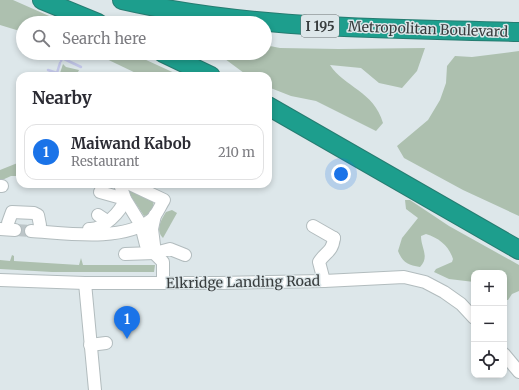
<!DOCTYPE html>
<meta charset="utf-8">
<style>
:root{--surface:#fff;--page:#f7f7f7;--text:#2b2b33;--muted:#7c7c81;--line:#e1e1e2;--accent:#1a73e8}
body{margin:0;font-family:Merriweather,serif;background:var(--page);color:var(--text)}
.controls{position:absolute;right:12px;bottom:12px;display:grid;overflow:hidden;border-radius:8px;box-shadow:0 2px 6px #0003}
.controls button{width:36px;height:36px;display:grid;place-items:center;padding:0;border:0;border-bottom:1px solid var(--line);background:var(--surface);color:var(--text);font:20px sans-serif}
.you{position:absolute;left:341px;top:174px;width:14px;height:14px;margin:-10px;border:3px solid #fff;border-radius:50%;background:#1a73e8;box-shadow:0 0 0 6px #1a73e833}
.badge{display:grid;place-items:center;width:26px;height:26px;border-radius:50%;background:var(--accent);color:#fff;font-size:13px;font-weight:700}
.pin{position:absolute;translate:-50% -33px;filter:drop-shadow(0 1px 2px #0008)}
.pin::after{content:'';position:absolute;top:21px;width:14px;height:12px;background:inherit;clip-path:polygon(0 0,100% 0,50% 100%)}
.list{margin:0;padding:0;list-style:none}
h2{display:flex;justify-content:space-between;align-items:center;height:52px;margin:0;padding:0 16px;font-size:17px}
h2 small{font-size:13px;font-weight:400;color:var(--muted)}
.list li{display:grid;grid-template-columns:26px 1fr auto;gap:12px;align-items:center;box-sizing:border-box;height:56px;margin:0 8px 8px;padding:0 8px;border:1px solid var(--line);border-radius:12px}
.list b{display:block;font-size:15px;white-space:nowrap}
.list p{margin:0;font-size:13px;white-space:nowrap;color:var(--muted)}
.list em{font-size:13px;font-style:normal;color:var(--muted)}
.icon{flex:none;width:22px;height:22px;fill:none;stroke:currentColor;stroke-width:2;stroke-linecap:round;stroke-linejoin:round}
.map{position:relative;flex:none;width:519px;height:390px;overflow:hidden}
.search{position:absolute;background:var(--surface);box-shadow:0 2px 6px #0003;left:16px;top:16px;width:256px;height:44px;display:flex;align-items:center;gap:10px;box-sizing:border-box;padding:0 14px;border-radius:22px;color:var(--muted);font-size:15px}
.panel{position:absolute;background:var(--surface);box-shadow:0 2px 6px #0003;left:16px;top:72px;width:256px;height:116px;border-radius:12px}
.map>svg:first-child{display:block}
.green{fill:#adc0af}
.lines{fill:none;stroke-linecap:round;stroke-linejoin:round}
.stream{stroke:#c3c7e9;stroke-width:2.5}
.minor-tunnel{stroke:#bcc5c8;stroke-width:12;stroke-dasharray:12 6;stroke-linecap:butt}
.minor-casing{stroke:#b2bcbe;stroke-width:14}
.highway-casing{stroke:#267c71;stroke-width:20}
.minor{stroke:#fff;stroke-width:12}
.highway{stroke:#1d9e8d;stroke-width:18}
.labels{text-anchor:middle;stroke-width:3;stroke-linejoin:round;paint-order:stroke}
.shield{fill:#dde7ea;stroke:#6a7072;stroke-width:1}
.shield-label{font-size:13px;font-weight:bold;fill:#383d3e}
.street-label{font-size:14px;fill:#383d3e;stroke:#dde7ea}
</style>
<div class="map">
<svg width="519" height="390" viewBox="0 0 519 390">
<rect width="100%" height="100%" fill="#dde7ea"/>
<!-- green -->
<g class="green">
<polygon points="0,0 13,0 65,23 23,23 23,32 0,25"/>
<path d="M265,45L280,48L339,49L425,48L417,71L402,88L379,83L361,68L330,65C344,87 374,91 383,123L376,131L316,101L291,96L268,87V76H248L221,56V53H265Z"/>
<polygon points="519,51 519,216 463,190 404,158 397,146 428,120 440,100 446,83 447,66 455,56 472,57"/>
<polygon points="94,53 131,53 181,76 142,76"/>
<polygon points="63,64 66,67 79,70 76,76 59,76"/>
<polygon points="20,162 20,176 11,176 0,181 0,170"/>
<path d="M130,190L153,201C155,208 151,215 144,216L128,192Z"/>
<path d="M405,200H410L449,226L519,265V291L512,294L508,300H504V273H474V282L449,279L434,272L436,269L452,262L453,259C449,246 439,238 426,234L421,236C421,248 430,257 420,267C408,265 403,263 398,251L402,238L418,218L406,209Z"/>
<path d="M172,210L177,213L163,238C155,230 161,220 166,212Z"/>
<polygon points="12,255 14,256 14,261 79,265 81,258 83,265 155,265 154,272 52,272 0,269 0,260 10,261"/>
</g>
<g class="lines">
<!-- stream -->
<g class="stream">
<polyline points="62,58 81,67"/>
<polyline points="61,61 64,53"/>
<polyline points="48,70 57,73"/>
<polyline points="56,76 60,63"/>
</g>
<!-- minor-tunnel -->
<polyline class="minor-tunnel" points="15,230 31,231"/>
<defs>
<g id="minor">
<polyline points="120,184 125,199 141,225 146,245 163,262 163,283"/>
<polyline points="0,186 2,186"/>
<polyline points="98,215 104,219 104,226"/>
<polyline points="8,223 12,212 34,213 38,215 40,225"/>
<polyline points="313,226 334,238"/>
<polyline points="0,229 15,230"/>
<path d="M89,229C103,230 121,212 125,199L100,192"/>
<path d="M31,231C65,233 122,242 151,220C157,215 160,206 164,200L130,184"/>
<polyline points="155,253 152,229 155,215"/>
<polyline points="125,254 155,253 170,249 185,255"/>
<polyline points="0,280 85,283 219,283 324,281 404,277 425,282 444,292 461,304 474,318"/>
<path d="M324,281L319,262C326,251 332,253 334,238"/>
<polyline points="85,283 95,390"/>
<polyline points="90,345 106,343"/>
<polyline points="504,354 519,372"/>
</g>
<g id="highway">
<polyline points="42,0 98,23"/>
<path d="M122,0C252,30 386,28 519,32"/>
<polyline points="163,53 211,76"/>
<polyline points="268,106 519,250"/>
</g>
</defs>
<!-- minor casing -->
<use href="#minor" class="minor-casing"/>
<!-- highway casing -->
<use href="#highway" class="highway-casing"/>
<!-- minor -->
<use href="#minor" class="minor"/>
<!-- highway -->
<use href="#highway" class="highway"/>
</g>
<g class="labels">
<!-- shield labels -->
<rect class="shield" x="301" y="15" width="38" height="22" rx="3"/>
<g class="shield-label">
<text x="320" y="31">I 195</text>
</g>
<!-- street labels -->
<g class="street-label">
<text transform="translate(428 29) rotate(2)" y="5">Metropolitan Boulevard</text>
<text transform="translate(243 282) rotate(-1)" y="5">Elkridge Landing Road</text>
</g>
</g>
</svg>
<div class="controls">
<button>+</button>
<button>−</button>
<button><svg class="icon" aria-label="locate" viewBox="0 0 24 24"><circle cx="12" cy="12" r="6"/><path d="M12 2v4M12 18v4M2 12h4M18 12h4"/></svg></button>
</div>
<div class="you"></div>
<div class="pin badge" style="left:127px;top:339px">1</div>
<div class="search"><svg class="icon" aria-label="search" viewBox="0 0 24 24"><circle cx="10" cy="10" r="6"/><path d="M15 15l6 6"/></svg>Search here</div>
<section class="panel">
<h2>Nearby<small></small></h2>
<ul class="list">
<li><span class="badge">1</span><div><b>Maiwand Kabob</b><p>Restaurant</p></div><em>210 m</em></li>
</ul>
</section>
</div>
